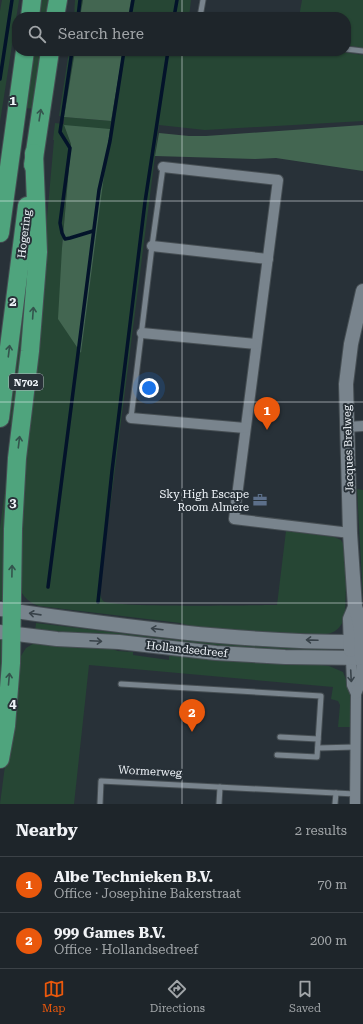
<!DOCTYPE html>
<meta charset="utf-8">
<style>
:root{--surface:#1e252a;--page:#262d32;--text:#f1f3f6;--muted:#a1a5a8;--line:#3c4247;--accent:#ea580c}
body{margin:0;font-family:"Roboto Serif",serif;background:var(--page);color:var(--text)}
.you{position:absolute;left:149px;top:388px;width:14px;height:14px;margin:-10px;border:3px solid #fff;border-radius:50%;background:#1a73e8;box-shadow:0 0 0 6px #1a73e833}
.badge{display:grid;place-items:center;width:26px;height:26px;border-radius:50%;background:var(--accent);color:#fff;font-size:13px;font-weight:700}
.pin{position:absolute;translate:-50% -33px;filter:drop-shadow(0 1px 2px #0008)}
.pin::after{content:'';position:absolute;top:21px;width:14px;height:12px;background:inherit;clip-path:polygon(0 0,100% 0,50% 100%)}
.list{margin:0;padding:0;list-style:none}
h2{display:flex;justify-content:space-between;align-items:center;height:52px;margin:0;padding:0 16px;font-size:17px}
h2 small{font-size:13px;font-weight:400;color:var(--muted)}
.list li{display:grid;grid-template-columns:26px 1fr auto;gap:12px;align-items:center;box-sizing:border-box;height:56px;padding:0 16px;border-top:1px solid var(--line)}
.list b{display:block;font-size:15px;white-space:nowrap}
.list p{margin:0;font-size:13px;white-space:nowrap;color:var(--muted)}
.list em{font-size:13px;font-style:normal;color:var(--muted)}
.icon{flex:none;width:22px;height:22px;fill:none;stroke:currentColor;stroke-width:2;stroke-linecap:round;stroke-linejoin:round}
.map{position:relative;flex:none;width:363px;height:804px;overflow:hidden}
.search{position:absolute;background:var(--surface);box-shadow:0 1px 3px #0004;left:12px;right:12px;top:12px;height:44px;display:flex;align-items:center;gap:10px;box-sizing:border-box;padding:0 14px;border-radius:16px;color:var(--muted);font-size:15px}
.sheet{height:164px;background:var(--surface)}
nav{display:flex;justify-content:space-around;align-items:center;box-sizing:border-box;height:56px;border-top:1px solid var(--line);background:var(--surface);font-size:11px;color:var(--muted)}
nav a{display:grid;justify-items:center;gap:2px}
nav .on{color:var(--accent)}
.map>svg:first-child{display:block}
.green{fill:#264634;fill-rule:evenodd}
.forest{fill:#436651}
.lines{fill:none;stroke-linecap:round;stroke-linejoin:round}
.stream{stroke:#03132a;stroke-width:3.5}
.lane-casing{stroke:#464e53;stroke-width:7}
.street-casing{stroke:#464e53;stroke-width:12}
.secondary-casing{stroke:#464e53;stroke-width:16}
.highway-casing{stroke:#464e53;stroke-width:20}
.lane{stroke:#79848d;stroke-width:5}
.street{stroke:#79848d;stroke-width:10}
.secondary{stroke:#79848d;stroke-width:14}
.highway{stroke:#4fa47d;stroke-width:18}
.oneway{stroke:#34544d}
.oneway2{stroke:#384249}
.grid{fill:none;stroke:#eff4f9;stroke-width:1;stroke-opacity:0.55}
.labels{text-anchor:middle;stroke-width:4;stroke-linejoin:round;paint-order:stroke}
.shield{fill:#283138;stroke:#b3babf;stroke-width:1}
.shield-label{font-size:10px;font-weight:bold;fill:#eff4f9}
.street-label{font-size:11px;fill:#eff4f9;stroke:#283138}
.poi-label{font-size:11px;fill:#eff4f9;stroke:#283138;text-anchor:end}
.grid-label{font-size:13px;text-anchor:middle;font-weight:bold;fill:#eff4f9;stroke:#283138;stroke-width:4;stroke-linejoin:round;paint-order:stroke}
</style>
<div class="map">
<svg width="363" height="804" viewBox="0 0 363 804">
<rect width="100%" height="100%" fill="#283138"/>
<!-- green -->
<g class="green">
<polygon points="2,0 19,0 0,122 0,11"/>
<polygon points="42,0 52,0 50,17 39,17"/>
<polygon points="75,0 83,0 80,17 74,17"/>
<polygon points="131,0 191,0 189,17 128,17"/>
<polygon points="302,0 363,0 363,48 346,45 346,17 299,17"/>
<polygon points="34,51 45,51 37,109 25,108"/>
<path d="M69,51H75L64,117L111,121L123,51H335L363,55V121L205,130L159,125L100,586C100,590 100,597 103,601C111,608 255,605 277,605L286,531L334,537L341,540L347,551L345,617C338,635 328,635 311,634L198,628L180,623L39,606C13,597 18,574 17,550L54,140H53L55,123L64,124V117L59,116ZM64,125L101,198L81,353L62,248L71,144Z"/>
<polygon points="32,252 9,601 0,600 0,528 13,425 10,425 13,387"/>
<polygon points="357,489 363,490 363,598"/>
<polygon points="36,623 178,640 204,637 328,645 328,651 254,648 224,649 35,632"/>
<polygon points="0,635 7,637 0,704"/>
<polygon points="36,642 99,645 118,651 133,652 133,655 169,660 169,656 182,654 321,663 322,665 329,666 343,672 351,692 350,727 338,727 340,705 338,701 331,699 333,687 89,665 74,804 0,804 19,659 26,648"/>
</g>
<!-- forest -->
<g class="forest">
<polygon points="83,0 131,0 128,17 80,17"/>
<polygon points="75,51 123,51 111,121 64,117"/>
<polygon points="64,125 110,129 81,353 58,319 62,248 71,144"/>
<polygon points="363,125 363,171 276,158 255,159 155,156 159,133 189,136 206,136"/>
</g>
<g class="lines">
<!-- stream -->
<g class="stream">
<polyline points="78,17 80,0"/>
<polyline points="130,17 133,0"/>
<polyline points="174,17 177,0"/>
<polyline points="72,51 60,132 70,148 60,223 62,233 65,239 70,238 93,231"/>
<polyline points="0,79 12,0"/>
<polyline points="48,587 99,190 110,141 124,51"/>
<polyline points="98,602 112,471 145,202 168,51"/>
</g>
<defs>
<g id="lane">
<polyline points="200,17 203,0"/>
<polyline points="346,49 363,51"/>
<polyline points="131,418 152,246 163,167"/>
<polyline points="121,684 321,696 317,757 277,755"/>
<polyline points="280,737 318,739"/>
<polyline points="318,748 355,747"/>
<polyline points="100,804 101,781 355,794"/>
<polyline points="219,804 220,787"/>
<polyline points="335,804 336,793"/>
</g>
<g id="street">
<polyline points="163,167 278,180 234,519 350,533"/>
<polyline points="152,246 268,259"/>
<polyline points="142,333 256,344"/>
<polyline points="131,418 245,428"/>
<polyline points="347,427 363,426"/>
<polyline points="351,658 352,685 356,694 355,804"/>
<polyline points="356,694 360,684 362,658"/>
</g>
<g id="secondary">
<path d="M0,609C119,626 243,643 363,642"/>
<polyline points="0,632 57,639 119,642 216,653 285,657 363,658"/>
<polyline points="351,650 350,619 355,607"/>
<path d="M362,658C362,640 362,624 355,607L350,533L346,384L351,344L363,291"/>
</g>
<g id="highway">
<polyline points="30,17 32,0"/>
<polyline points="55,17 58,0"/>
<polyline points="33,165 50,51"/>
<polyline points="0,233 25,51"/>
<polyline points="0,418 27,206"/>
<polyline points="0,759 6,726 11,663 13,529 17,458 30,351 38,252 34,153"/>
</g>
</defs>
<!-- lane casing -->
<use href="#lane" class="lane-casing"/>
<!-- street casing -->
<use href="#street" class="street-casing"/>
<!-- secondary casing -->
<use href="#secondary" class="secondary-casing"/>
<!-- highway casing -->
<use href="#highway" class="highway-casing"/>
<!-- lane -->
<use href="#lane" class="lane"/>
<!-- street -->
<use href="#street" class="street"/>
<!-- secondary -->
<use href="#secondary" class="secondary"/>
<!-- highway -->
<use href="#highway" class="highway"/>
</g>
<!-- one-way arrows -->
<defs><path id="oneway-shaft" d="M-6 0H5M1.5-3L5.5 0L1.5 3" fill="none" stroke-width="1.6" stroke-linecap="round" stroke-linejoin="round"/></defs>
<g class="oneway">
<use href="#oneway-shaft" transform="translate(40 115) rotate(-81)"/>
<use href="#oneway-shaft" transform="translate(33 313) rotate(-86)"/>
<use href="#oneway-shaft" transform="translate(9 351) rotate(-83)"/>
<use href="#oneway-shaft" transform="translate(19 442) rotate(-83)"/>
<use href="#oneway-shaft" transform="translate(12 571) rotate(-89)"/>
<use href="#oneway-shaft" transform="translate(9 679) rotate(-85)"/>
</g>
<g class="oneway2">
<use href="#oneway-shaft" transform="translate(35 614) rotate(-172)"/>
<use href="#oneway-shaft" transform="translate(157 629) rotate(-173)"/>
<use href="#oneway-shaft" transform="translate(312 640) rotate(-178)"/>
<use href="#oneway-shaft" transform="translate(96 641) rotate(3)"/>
<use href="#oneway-shaft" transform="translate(351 676) rotate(87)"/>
</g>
<!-- grid -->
<path class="grid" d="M182,0V17M182,51V804M0,201H363M0,402H363M0,603H363"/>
<!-- icons -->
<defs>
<symbol id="office-bare" viewBox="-9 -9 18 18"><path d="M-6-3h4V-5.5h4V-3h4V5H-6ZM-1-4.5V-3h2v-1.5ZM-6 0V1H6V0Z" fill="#5c6f8a" stroke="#283138" stroke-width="2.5" paint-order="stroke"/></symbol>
</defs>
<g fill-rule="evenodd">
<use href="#office-bare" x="250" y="490" width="20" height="20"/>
</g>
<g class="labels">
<!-- shield labels -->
<rect class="shield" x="9" y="374" width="34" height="16" rx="3"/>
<g class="shield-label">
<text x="26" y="386">N702</text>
</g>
<!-- street labels -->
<g class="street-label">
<text transform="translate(24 234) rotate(-83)" y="4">Hogering</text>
<text transform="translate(348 449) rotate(-92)" y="4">Jacques Brelweg</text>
<text transform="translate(187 649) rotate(6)" y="4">Hollandsedreef</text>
<text transform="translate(150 771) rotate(3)" y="4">Wormerweg</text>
</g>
<!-- poi labels -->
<g class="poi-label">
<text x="249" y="498">Sky High Escape<tspan x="249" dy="13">Room Almere</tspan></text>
</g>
</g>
<g class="grid-label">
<text x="13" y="105">1</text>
<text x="13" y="306">2</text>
<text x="13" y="507">3</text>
<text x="13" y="708">4</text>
</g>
</svg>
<div class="you"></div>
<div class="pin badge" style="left:267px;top:430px">1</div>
<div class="pin badge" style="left:192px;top:732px">2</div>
<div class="search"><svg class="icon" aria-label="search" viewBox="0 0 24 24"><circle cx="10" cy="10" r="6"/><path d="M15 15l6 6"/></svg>Search here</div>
</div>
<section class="sheet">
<h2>Nearby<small>2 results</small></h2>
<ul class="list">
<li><span class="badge">1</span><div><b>Albe Technieken B.V.</b><p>Office · Josephine Bakerstraat</p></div><em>70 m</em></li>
<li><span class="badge">2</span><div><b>999 Games B.V.</b><p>Office · Hollandsedreef</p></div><em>200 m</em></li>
</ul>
</section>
<nav>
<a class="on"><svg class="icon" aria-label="map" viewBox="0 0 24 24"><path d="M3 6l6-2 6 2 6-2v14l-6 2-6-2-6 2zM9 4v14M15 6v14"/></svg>Map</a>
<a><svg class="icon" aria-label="directions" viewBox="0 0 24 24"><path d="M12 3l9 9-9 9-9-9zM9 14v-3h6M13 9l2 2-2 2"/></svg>Directions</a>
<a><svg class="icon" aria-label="saved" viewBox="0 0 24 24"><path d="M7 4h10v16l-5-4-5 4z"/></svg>Saved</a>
</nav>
